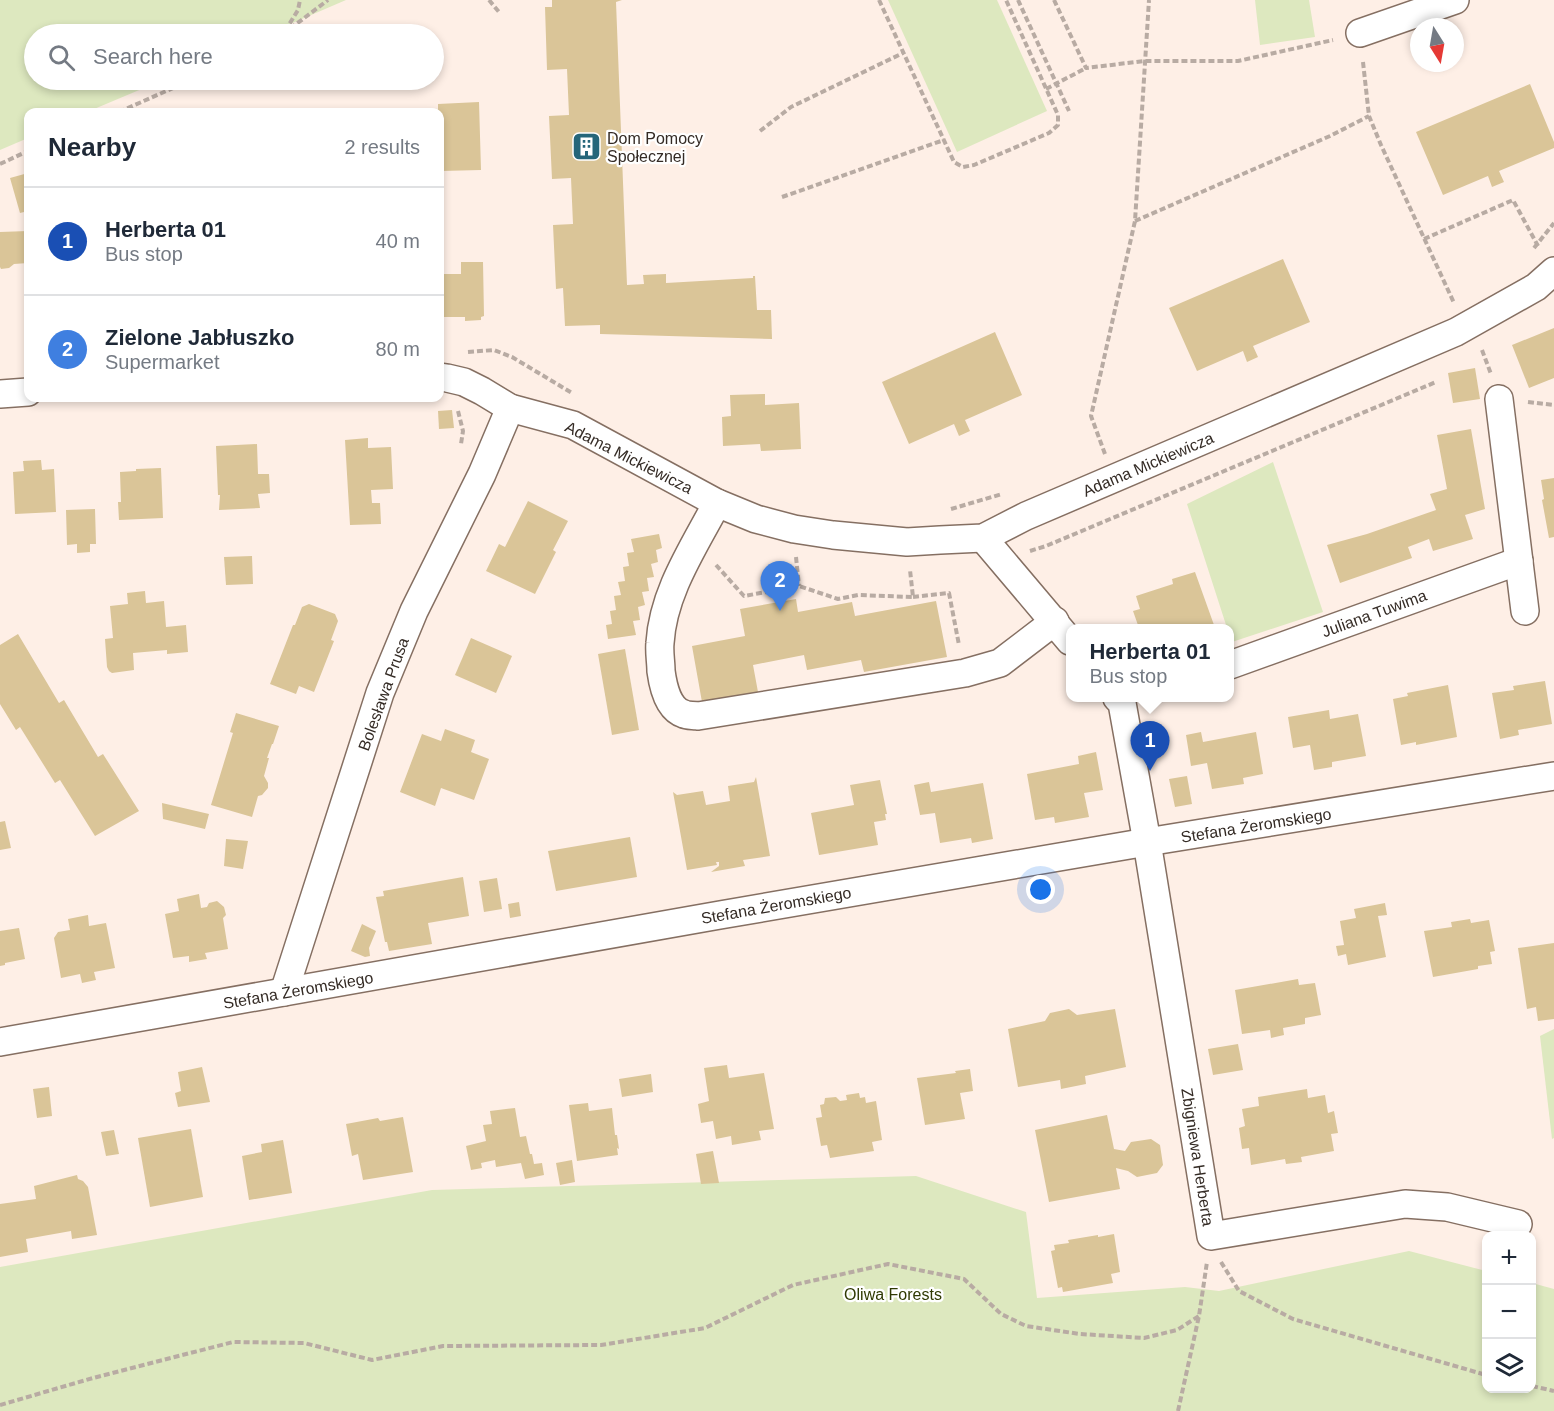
<!DOCTYPE html>
<meta charset="utf-8">
<style>
:root{--surface:#fff;--page:#f6f6f7;--text:#1f2937;--muted:#747a83;--line:#e0e1e3;--accent:#25667a}
body{margin:0;font-family:Helvetica,sans-serif;background:var(--page);color:var(--text)}
.controls{position:absolute;right:18px;bottom:18px;display:grid;overflow:hidden;border-radius:12px;box-shadow:0 3px 9px #0003}
.controls button{width:54px;height:54px;display:grid;place-items:center;padding:0;border:0;border-bottom:2px solid var(--line);background:var(--surface);color:var(--text);font:30px sans-serif}
.compass{position:absolute;left:1410px;top:18px;width:54px;height:54px;border-radius:50%;background:var(--surface);box-shadow:0 3px 9px #0003;rotate:169deg}
.you{position:absolute;left:1041px;top:890px;width:21px;height:21px;margin:-15px;border:4px solid #fff;border-radius:50%;background:#1a73e8;box-shadow:0 0 0 9px #1a73e833}
.badge{display:grid;place-items:center;width:39px;height:39px;border-radius:50%;background:var(--accent);color:#fff;font-size:20px;font-weight:700}
.pin{position:absolute;translate:-50% -50px;filter:drop-shadow(0 2px 3px #0008)}
.pin::after{content:'';position:absolute;top:32px;width:21px;height:18px;background:inherit;clip-path:polygon(0 0,100% 0,50% 100%)}
.popup{position:absolute;left:1066px;top:624px;width:168px;height:78px;box-sizing:border-box;display:grid;place-content:center;border-radius:12px;background:var(--surface);filter:drop-shadow(0 2px 4px #0005);font-size:20px;white-space:nowrap;color:var(--muted)}
.popup b{font-size:22px;color:var(--text)}
.popup::after{content:'';position:absolute;left:50%;top:100%;margin-left:-12px;border:12px solid transparent;border-top-color:var(--surface)}
.list{margin:0;padding:0;list-style:none}
h2{display:flex;justify-content:space-between;align-items:center;height:78px;margin:0;padding:0 24px;font-size:26px}
h2 small{font-size:20px;font-weight:400;color:var(--muted)}
.list li{display:grid;grid-template-columns:39px 1fr auto;gap:18px;align-items:center;box-sizing:border-box;height:108px;padding:0 24px;border-top:2px solid var(--line)}
.list b{display:block;font-size:22px;white-space:nowrap}
.list p{margin:0;font-size:20px;white-space:nowrap;color:var(--muted)}
.list em{font-size:20px;font-style:normal;color:var(--muted)}
.icon{flex:none;width:33px;height:33px;fill:none;stroke:currentColor;stroke-width:2;stroke-linecap:round;stroke-linejoin:round}
.map{position:relative;flex:none;width:1554px;height:1411px;overflow:hidden}
.search{position:absolute;background:var(--surface);box-shadow:0 3px 9px #0003;left:24px;top:24px;width:420px;height:66px;display:flex;align-items:center;gap:15px;box-sizing:border-box;padding:0 21px;border-radius:33px;color:var(--muted);font-size:22px}
.panel{position:absolute;background:var(--surface);box-shadow:0 3px 9px #0003;left:24px;top:108px;width:420px;height:294px;border-radius:12px}
.map>svg:first-child{display:block}
.green{fill:#dde8bf}
.building{fill:#dac598}
.lines{fill:none;stroke-linecap:round;stroke-linejoin:round}
.street-casing{stroke:#856f62;stroke-width:30}
.path{stroke:#b8aba3;stroke-width:4;stroke-dasharray:6 3;stroke-linecap:butt}
.street{stroke:#fff;stroke-width:27}
.labels{text-anchor:middle;stroke-width:4.5;stroke-linejoin:round;paint-order:stroke}
.poi-label{font-size:16px;fill:#342b25;stroke:#fff;text-anchor:start}
.street-label{font-size:16px;fill:#342b25;stroke:#fff}
.park-label{font-size:16px;fill:#303a03;stroke:#fff}
</style>
<div class="map">
<svg width="1554" height="1411" viewBox="0 0 1554 1411">
<rect width="100%" height="100%" fill="#feefe6"/>
<!-- green -->
<g class="green">
<polygon points="0,0 346,0 267,34 34,34 34,80 163,80 87,112 28,112 28,138 0,150"/>
<polygon points="888,0 997,0 1047,111 957,152"/>
<polygon points="1255,0 1309,0 1315,37 1260,45"/>
<polygon points="1273,462 1323,612 1232,642 1230,628 1227,628 1187,504"/>
<polygon points="1554,1029 1554,1138 1552,1139 1540,1036"/>
<polygon points="916,1176 1026,1212 1037,1298 1185,1287 1219,1291 1409,1251 1486,1271 1486,1388 1532,1388 1532,1283 1554,1289 1554,1411 0,1411 0,1267 432,1190"/>
</g>
<!-- building -->
<g class="building">
<polygon points="552,0 622,0 616,2 627,285 644,284 643,275 666,274 666,283 753,278 753,276 755,276 757,310 771,310 772,339 600,334 600,325 565,326 563,288 556,289 553,225 573,224 571,178 552,179 549,116 569,115 567,69 547,70 545,7 552,7"/>
<polygon points="1530,84 1554,142 1554,148 1499,171 1504,182 1492,187 1488,176 1443,195 1416,132"/>
<polygon points="479,102 481,170 441,171 440,112 438,112 438,104"/>
<polygon points="28,173 28,211 20,213 10,178"/>
<polygon points="28,231 28,263 14,264 9,268 1,269 0,267 0,232"/>
<polygon points="1283,259 1310,322 1253,346 1258,357 1247,362 1243,351 1197,371 1169,308"/>
<polygon points="461,262 483,262 484,316 481,317 481,320 465,321 465,317 444,317 443,274 461,274"/>
<polygon points="1554,328 1554,378 1529,388 1512,345"/>
<polygon points="995,332 1022,395 965,420 970,431 959,436 954,424 909,444 882,382"/>
<polygon points="1475,368 1480,399 1453,403 1448,373"/>
<polygon points="765,394 765,405 799,403 801,449 761,451 760,444 723,446 722,417 731,416 730,395"/>
<polygon points="452,410 454,428 439,429 438,411"/>
<polygon points="1471,429 1485,509 1465,515 1473,539 1433,551 1429,539 1408,547 1412,558 1340,583 1327,545 1367,534 1436,510 1430,494 1447,489 1437,435"/>
<polygon points="368,438 368,448 391,447 393,489 371,490 372,503 380,503 381,524 350,525 345,440"/>
<polygon points="257,444 258,474 269,474 270,493 258,494 260,508 219,510 220,495 218,495 216,446"/>
<polygon points="41,460 42,470 54,469 56,512 15,514 13,472 24,471 23,461"/>
<polygon points="161,468 163,518 119,520 118,502 121,502 120,472 136,471 136,469"/>
<polygon points="1554,478 1554,537 1549,538 1542,500 1544,499 1541,480"/>
<polygon points="528,501 568,521 553,550 556,552 535,594 486,571 499,544 505,547"/>
<polygon points="95,509 96,544 90,544 90,552 77,553 77,544 67,545 66,510"/>
<polygon points="659,534 662,548 656,550 658,562 651,564 654,577 647,578 649,591 642,592 645,605 638,607 640,620 633,621 636,635 608,639 606,625 612,624 610,611 616,610 614,596 621,595 618,582 625,581 623,567 629,566 627,553 634,552 631,539"/>
<polygon points="252,556 253,584 226,585 224,557"/>
<polygon points="1195,572 1214,625 1204,628 1139,628 1133,611 1140,609 1136,596 1173,584 1172,579"/>
<polygon points="145,591 146,603 164,601 166,627 186,625 188,652 167,654 167,650 133,653 134,670 112,673 109,671 107,667 105,639 113,638 110,606 128,604 127,593"/>
<polygon points="796,599 798,612 852,602 855,616 936,601 947,657 864,672 861,660 807,670 804,655 753,665 758,692 702,702 692,646 745,636 740,609"/>
<polygon points="309,604 335,614 338,621 331,640 334,641 314,692 299,686 296,694 270,684 293,625 295,625 302,607"/>
<polygon points="18,634 59,703 64,700 98,757 103,754 139,811 95,836 60,780 55,783 20,727 16,730 0,704 0,645"/>
<polygon points="471,638 512,656 496,693 455,675"/>
<polygon points="625,649 639,730 612,735 598,654"/>
<polygon points="1545,681 1552,724 1518,730 1519,735 1500,739 1492,693 1514,690 1513,686"/>
<polygon points="1448,685 1457,737 1416,745 1416,742 1401,745 1393,699 1408,696 1407,693"/>
<polygon points="1329,710 1330,719 1358,714 1366,756 1332,762 1332,767 1314,770 1310,745 1293,748 1288,717"/>
<polygon points="236,713 279,726 273,744 272,744 267,758 269,758 264,776 268,783 268,788 262,795 258,796 252,817 211,805 233,733 230,732"/>
<polygon points="445,729 475,740 471,752 489,759 474,800 441,788 435,806 400,792 422,734 441,741"/>
<polygon points="1201,732 1203,742 1256,732 1263,774 1243,778 1244,784 1212,789 1207,763 1191,766 1186,735"/>
<polygon points="1096,752 1103,790 1084,793 1089,817 1055,823 1054,817 1035,820 1027,774 1079,764 1078,756"/>
<polygon points="1187,776 1192,804 1175,807 1169,779"/>
<polygon points="756,777 770,856 743,860 745,866 711,872 719,866 719,862 716,862 717,865 687,870 673,792 677,795 703,791 706,805 730,801 728,786 754,782"/>
<polygon points="880,780 887,814 885,814 886,820 874,822 878,845 819,855 811,813 854,805 850,785"/>
<polygon points="929,782 931,792 983,783 993,839 972,843 971,838 940,843 935,813 920,815 914,785"/>
<polygon points="162,803 209,814 205,829 163,819"/>
<polygon points="5,821 11,848 0,850 0,822"/>
<polygon points="630,837 637,877 556,891 548,851"/>
<polygon points="226,839 248,841 243,869 224,866"/>
<polygon points="463,877 469,916 428,923 432,944 389,951 387,942 385,942 376,897 384,896 383,891"/>
<polygon points="497,878 502,909 484,912 479,881"/>
<polygon points="199,894 201,908 207,907 209,903 217,901 224,907 226,915 223,918 228,949 205,953 207,959 189,962 189,956 173,958 165,914 179,911 177,899"/>
<polygon points="519,902 521,916 510,918 508,904"/>
<polygon points="1385,903 1387,915 1378,916 1386,957 1348,965 1346,954 1338,956 1336,946 1344,945 1340,921 1356,918 1354,909"/>
<polygon points="88,915 89,926 106,923 115,968 94,972 96,980 82,983 80,974 61,978 54,938 58,932 70,930 68,919"/>
<polygon points="1470,919 1471,923 1489,920 1495,951 1490,952 1492,964 1478,966 1478,969 1433,977 1424,931 1452,927 1451,922"/>
<polygon points="362,924 376,931 369,948 370,956 365,957 351,951"/>
<polygon points="19,928 25,959 5,963 5,965 0,966 0,931"/>
<polygon points="1554,943 1554,1019 1538,1021 1536,1007 1527,1009 1518,948"/>
<polygon points="1298,979 1299,985 1315,983 1321,1015 1305,1018 1305,1024 1283,1028 1284,1035 1271,1038 1270,1030 1242,1034 1235,990"/>
<polygon points="1069,1009 1077,1015 1115,1009 1126,1067 1085,1076 1086,1084 1061,1089 1060,1080 1018,1087 1008,1029 1045,1021 1050,1013"/>
<polygon points="1238,1044 1243,1070 1213,1075 1208,1049"/>
<polygon points="727,1065 729,1078 764,1073 774,1129 759,1131 761,1140 732,1145 731,1136 716,1139 713,1121 701,1123 698,1104 709,1101 704,1068"/>
<polygon points="202,1067 210,1102 178,1107 175,1093 181,1091 178,1072"/>
<polygon points="970,1069 973,1091 960,1093 965,1119 925,1125 917,1078 956,1073 955,1071"/>
<polygon points="651,1074 653,1092 622,1097 619,1079"/>
<polygon points="49,1087 52,1116 37,1118 33,1089"/>
<polygon points="1307,1089 1308,1098 1325,1095 1328,1113 1334,1111 1338,1133 1331,1134 1334,1151 1301,1157 1302,1162 1286,1164 1285,1159 1251,1165 1249,1148 1242,1149 1239,1128 1245,1126 1242,1109 1259,1106 1258,1097"/>
<polygon points="859,1093 860,1098 865,1097 866,1103 876,1101 882,1140 872,1142 874,1151 830,1158 827,1145 821,1146 816,1118 822,1117 820,1105 824,1104 825,1098 836,1097 840,1101 847,1100 846,1095"/>
<polygon points="588,1103 589,1111 612,1108 615,1135 617,1135 619,1149 617,1148 618,1155 577,1161 569,1105"/>
<polygon points="515,1108 520,1137 526,1136 530,1154 532,1154 534,1164 542,1163 544,1175 525,1179 521,1163 496,1167 495,1160 481,1163 482,1168 471,1170 466,1146 486,1141 483,1125 492,1124 490,1111"/>
<polygon points="1107,1115 1114,1149 1125,1151 1131,1142 1151,1139 1160,1145 1163,1165 1157,1173 1137,1177 1128,1171 1116,1168 1120,1189 1049,1202 1035,1130"/>
<polygon points="403,1117 413,1172 363,1180 358,1154 352,1156 346,1124 378,1118 380,1121"/>
<polygon points="191,1129 203,1197 150,1207 138,1138"/>
<polygon points="114,1130 119,1154 106,1156 101,1132"/>
<polygon points="283,1140 292,1193 249,1200 242,1156 262,1152 261,1144"/>
<polygon points="713,1151 719,1183 701,1184 696,1154"/>
<polygon points="572,1160 575,1182 560,1185 556,1163"/>
<polygon points="77,1175 78,1179 83,1181 88,1187 97,1235 72,1239 71,1231 26,1239 28,1252 0,1257 0,1204 36,1199 34,1186"/>
<polygon points="1114,1234 1120,1272 1111,1274 1113,1283 1063,1292 1062,1287 1058,1288 1051,1251 1055,1250 1054,1245 1069,1243 1068,1240 1098,1235 1098,1237"/>
</g>
<g class="lines">
<defs>
<g id="street">
<polyline points="1360,33 1455,0"/>
<polyline points="440,377 447,378 464,382 482,391 510,408 573,425 717,503 756,519 794,529 833,535 907,542 940,540 983,538 1026,516 1456,332 1536,287 1554,271"/>
<polyline points="0,394 28,392"/>
<polyline points="1499,399 1525,611"/>
<path d="M717,503C694,547 663,592 660,643C659,652 661,662 661,671C663,686 668,709 684,714C688,716 693,715 698,716L965,673L1000,663L1055,621"/>
<polyline points="983,538 1070,641"/>
<polyline points="1230,665 1519,561"/>
<polyline points="1117,698 1122,703 1147,842 1211,1236 1405,1204 1447,1207 1518,1224"/>
<polyline points="284,992 380,693 414,611 482,474 510,408"/>
<polyline points="0,1042 720,915 1147,842 1554,776"/>
</g>
</defs>
<!-- street casing -->
<use href="#street" class="street-casing"/>
<!-- path -->
<g class="path">
<polyline points="489,0 499,12"/>
<polyline points="879,0 954,162 963,167 974,165 1049,133 1058,125 1058,115 1006,0"/>
<polyline points="1018,0 1069,111"/>
<polyline points="1054,0 1086,68 1144,61 1238,61 1333,40"/>
<polyline points="285,31 298,10 300,0"/>
<polyline points="283,34 328,0"/>
<polyline points="1363,62 1369,116 1381,145 1454,303"/>
<polyline points="1046,89 1086,68"/>
<polyline points="119,112 191,80"/>
<polyline points="760,131 791,107 903,53"/>
<polyline points="0,164 28,151"/>
<polyline points="782,197 944,140"/>
<polyline points="1135,221 1330,136 1369,116"/>
<polyline points="1424,239 1513,200 1538,246"/>
<polyline points="1534,248 1554,223"/>
<polyline points="1482,350 1491,374"/>
<polyline points="468,352 494,350 512,357 572,393"/>
<polyline points="1528,402 1554,405"/>
<polyline points="458,411 463,431 461,444"/>
<polyline points="1105,454 1091,416 1135,221 1149,0"/>
<polyline points="951,509 1002,494"/>
<polyline points="1030,551 1046,546 1436,382"/>
<polyline points="796,557 799,586"/>
<polyline points="716,565 744,596 799,586 838,599 858,595 913,597 910,570"/>
<polyline points="913,597 949,593 959,645"/>
<polyline points="1221,1262 1239,1291 1293,1319 1486,1375"/>
<polyline points="1532,1386 1554,1391"/>
<polyline points="0,1405 93,1378 233,1342 304,1343 372,1360 443,1346 601,1345 705,1328 793,1285 888,1264 964,1279 1001,1314 1026,1326 1080,1334 1144,1338 1177,1330 1199,1316"/>
<polyline points="1178,1411 1199,1316 1207,1262"/>
</g>
<!-- street -->
<use href="#street" class="street"/>
</g>
<!-- icons -->
<defs>
<symbol id="building-square" viewBox="-11 -11 22 22"><rect x="-9" y="-9" width="18" height="18" rx="4" fill="#25667a" stroke="#fff"/><path d="M-4-6H4V6H1V3H-1V6H-4ZM-2.5-4.3h1.7v1.8h-1.7ZM.8-4.3h1.7v1.8H.8ZM-2.5-1h1.7V.8h-1.7ZM.8-1h1.7V.8H.8Z" fill="#fff"/></symbol>
</defs>
<g fill-rule="evenodd">
<use href="#building-square" x="570" y="130" width="33" height="33"/>
</g>
<g class="labels">
<!-- poi labels -->
<g class="poi-label">
<text x="607" y="144">Dom Pomocy<tspan x="607" dy="18">Społecznej</tspan></text>
</g>
<!-- street labels -->
<g class="street-label">
<text transform="translate(629 457) rotate(27)" y="6">Adama Mickiewicza</text>
<text transform="translate(1148 464) rotate(-23)" y="6">Adama Mickiewicza</text>
<text transform="translate(1374 613) rotate(-20)" y="6">Juliana Tuwima</text>
<text transform="translate(383 694) rotate(-70)" y="6">Bolesława Prusa</text>
<text transform="translate(1256 825) rotate(-9)" y="6">Stefana Żeromskiego</text>
<text transform="translate(776 905) rotate(-10)" y="6">Stefana Żeromskiego</text>
<text transform="translate(298 990) rotate(-10)" y="6">Stefana Żeromskiego</text>
<text transform="translate(1198 1157) rotate(81)" y="6">Zbigniewa Herberta</text>
</g>
<!-- park labels -->
<g class="park-label">
<text x="893" y="1300">Oliwa Forests</text>
</g>
</g>
</svg>
<div class="controls">
<button>+</button>
<button>−</button>
<button><svg class="icon" aria-label="layers" viewBox="0 0 24 24"><path d="M12 4l9 5-9 5-9-5zM3 14l9 5 9-5"/></svg></button>
</div>
<svg class="compass" viewBox="-18 -18 36 36"><path d="M0-13l5 13h-10z" fill="#e53935"/><path d="M0 13l5-13h-10z" fill="#747a83"/></svg>
<div class="you"></div>
<div class="pin badge" style="left:1150px;top:771px;background:#1a4fb4">1</div>
<div class="popup"><b>Herberta 01</b>Bus stop</div>
<div class="pin badge" style="left:780px;top:611px;background:#3f7fe0">2</div>
<div class="search"><svg class="icon" aria-label="search" viewBox="0 0 24 24"><circle cx="10" cy="10" r="6"/><path d="M15 15l6 6"/></svg>Search here</div>
<section class="panel">
<h2>Nearby<small>2 results</small></h2>
<ul class="list">
<li><span class="badge" style="background:#1a4fb4">1</span><div><b>Herberta 01</b><p>Bus stop</p></div><em>40 m</em></li>
<li><span class="badge" style="background:#3f7fe0">2</span><div><b>Zielone Jabłuszko</b><p>Supermarket</p></div><em>80 m</em></li>
</ul>
</section>
</div>
